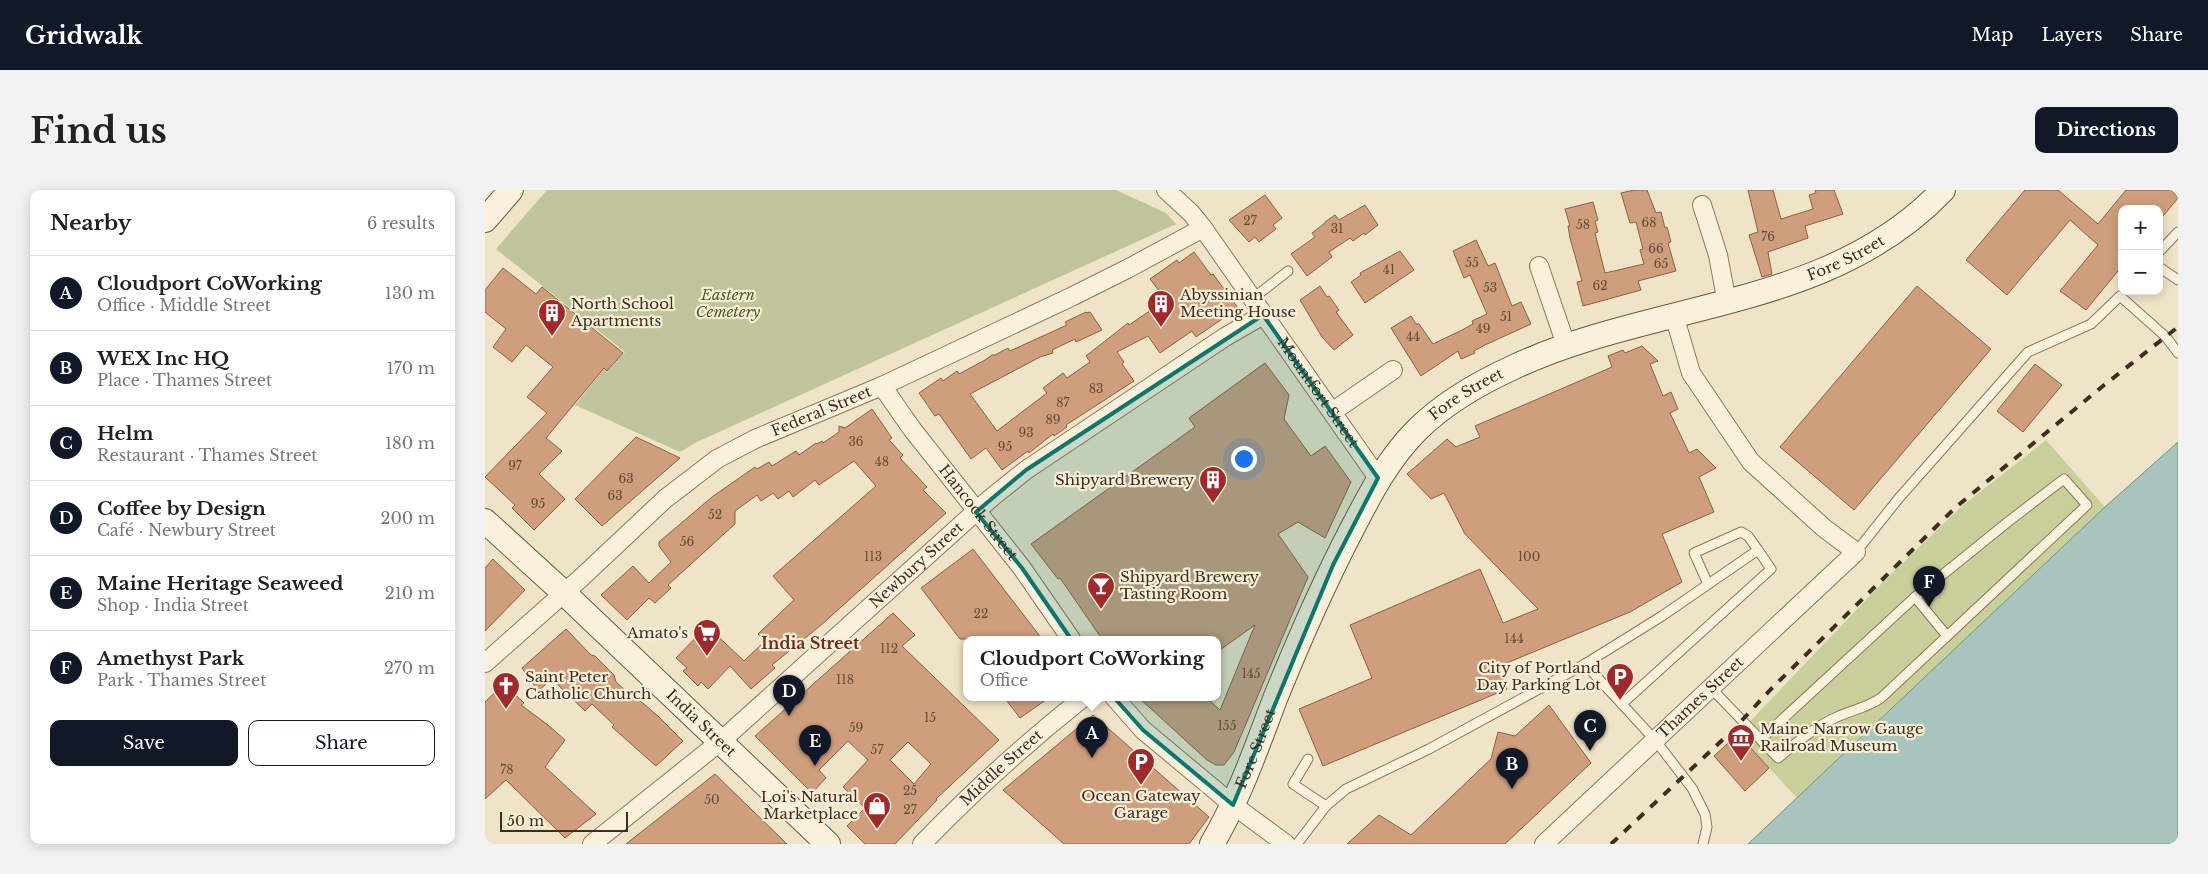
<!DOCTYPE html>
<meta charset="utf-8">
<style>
:root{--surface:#fff;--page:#f2f2f2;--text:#222;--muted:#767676;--line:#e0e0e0;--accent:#111827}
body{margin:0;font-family:"Libre Baskerville",serif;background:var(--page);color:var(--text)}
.controls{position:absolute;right:15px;top:15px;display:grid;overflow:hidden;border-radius:10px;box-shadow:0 2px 12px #0003}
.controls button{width:45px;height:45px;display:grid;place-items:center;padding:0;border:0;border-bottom:1px solid var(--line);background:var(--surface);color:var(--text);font:25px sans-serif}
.scale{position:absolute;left:15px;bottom:12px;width:128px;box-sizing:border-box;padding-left:5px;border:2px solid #3d2e20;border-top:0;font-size:14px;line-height:18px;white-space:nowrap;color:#3d2e20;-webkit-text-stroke:4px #f7eed8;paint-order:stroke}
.you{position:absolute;left:758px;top:268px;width:18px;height:18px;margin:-12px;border:4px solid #fff;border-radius:50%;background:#1a73e8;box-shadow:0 0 0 8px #1a73e833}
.badge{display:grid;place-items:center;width:32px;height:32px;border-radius:50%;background:var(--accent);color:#fff;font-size:16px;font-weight:700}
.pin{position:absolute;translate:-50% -41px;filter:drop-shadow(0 1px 2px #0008)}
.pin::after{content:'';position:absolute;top:26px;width:18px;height:15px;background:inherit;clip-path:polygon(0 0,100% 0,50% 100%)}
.popup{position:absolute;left:478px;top:446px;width:258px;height:65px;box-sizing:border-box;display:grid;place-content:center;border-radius:10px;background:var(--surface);filter:drop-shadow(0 1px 4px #0005);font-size:16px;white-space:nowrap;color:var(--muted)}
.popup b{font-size:19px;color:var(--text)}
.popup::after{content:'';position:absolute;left:50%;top:100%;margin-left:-10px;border:10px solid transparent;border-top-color:var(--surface)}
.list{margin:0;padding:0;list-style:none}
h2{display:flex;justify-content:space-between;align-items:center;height:65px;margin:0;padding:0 20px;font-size:21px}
h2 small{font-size:16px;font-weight:400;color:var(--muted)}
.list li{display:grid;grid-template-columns:32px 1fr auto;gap:15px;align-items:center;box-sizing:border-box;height:75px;padding:0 20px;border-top:1px solid var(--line)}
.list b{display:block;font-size:19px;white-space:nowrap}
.list p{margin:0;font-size:16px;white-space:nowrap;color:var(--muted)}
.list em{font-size:16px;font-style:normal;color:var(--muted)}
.actions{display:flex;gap:10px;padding:15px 20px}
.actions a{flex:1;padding:11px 0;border:1px solid var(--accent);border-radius:10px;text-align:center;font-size:18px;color:var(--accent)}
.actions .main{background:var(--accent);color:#fff}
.map{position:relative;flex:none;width:1693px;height:654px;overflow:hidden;border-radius:10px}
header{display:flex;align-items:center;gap:30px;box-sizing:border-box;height:70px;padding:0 25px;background:var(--accent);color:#fff}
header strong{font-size:24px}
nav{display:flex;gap:28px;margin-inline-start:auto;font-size:18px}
.intro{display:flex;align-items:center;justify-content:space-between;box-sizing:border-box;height:120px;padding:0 30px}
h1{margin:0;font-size:35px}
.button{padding:12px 22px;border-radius:10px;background:var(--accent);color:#fff;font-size:18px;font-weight:700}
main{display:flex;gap:30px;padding:0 30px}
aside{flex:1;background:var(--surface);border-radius:10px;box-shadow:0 2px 12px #0003}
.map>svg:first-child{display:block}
.green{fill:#c9cf9b}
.cemetery{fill:#bfc49a}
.water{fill:#a9c4bc;stroke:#6f938a}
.building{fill:#cf9f7d;stroke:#8d5f41;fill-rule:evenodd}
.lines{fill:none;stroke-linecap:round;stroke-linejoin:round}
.lane-casing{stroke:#8d765c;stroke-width:11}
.street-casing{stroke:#8d765c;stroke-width:20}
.secondary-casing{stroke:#6f573f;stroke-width:26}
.lane{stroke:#faf1dc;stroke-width:9}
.street{stroke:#faf1dc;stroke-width:18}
.secondary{stroke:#faf1dc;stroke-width:24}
.rail{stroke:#3d2e20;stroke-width:4;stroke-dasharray:9 9;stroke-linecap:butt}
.marked{fill:#0f766e;fill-opacity:0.2;stroke:#0f766e;stroke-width:4;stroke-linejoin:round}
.labels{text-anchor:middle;stroke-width:4.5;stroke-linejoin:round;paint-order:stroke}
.number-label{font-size:12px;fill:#624a37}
.street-label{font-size:15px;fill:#3d2e20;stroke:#f7eed8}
.park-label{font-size:15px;font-style:italic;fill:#4d5a26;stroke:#f7eed8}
.poi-label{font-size:15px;fill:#3d2e20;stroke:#f7eed8;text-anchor:start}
.neighbourhood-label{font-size:16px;font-weight:bold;fill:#6b2e1e;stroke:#f7eed8}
</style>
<header>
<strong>Gridwalk</strong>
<nav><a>Map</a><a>Layers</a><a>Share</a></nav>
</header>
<div class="intro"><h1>Find us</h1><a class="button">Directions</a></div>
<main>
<aside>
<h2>Nearby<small>6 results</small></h2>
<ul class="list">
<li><span class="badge">A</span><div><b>Cloudport CoWorking</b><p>Office · Middle Street</p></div><em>130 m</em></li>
<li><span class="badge">B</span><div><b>WEX Inc HQ</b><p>Place · Thames Street</p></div><em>170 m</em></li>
<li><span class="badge">C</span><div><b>Helm</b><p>Restaurant · Thames Street</p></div><em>180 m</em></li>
<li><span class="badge">D</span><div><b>Coffee by Design</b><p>Café · Newbury Street</p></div><em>200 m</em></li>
<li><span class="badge">E</span><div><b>Maine Heritage Seaweed</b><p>Shop · India Street</p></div><em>210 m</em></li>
<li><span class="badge">F</span><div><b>Amethyst Park</b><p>Park · Thames Street</p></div><em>270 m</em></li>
</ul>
<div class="actions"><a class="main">Save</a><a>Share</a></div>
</aside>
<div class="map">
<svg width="1693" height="654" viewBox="0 0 1693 654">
<rect width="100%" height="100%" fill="#f0e4c8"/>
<!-- green -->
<polygon class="green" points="1561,250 1620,317 1312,608 1253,544 1398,392 1477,316"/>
<!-- cemetery -->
<polygon class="cemetery" points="62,0 631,0 681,23 691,34 210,253 195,262 90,215 119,179 122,182 140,162 11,59"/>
<!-- water -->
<polygon class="water" points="1693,252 1693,654 1263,654 1620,317"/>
<!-- building -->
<g class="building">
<polygon points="1149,0 1162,0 1171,23 1176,22 1180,38 1182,37 1186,52 1183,53 1191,81 1153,91 1156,100 1098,116 1092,92 1097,91 1085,48 1083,36 1085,36 1080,19 1108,12 1113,30 1110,31 1113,42 1110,43 1120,83 1159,74 1155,60 1158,59 1151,32 1145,33 1136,3"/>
<polygon points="1263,0 1288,0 1296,29 1328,19 1324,5 1331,3 1330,0 1349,0 1358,24 1320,36 1323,48 1283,62 1287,84 1277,87 1264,45 1273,42"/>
<polygon points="1540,0 1573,0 1613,34 1641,0 1686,0 1693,8 1674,31 1674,19 1637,19 1637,76 1601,120 1575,101 1613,55 1585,30 1522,105 1481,70"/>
<polygon points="780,5 797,28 788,35 791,39 774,52 770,47 764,52 744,30"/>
<polygon points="880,15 893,35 880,45 879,43 868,51 865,48 844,62 847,67 822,86 806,64 830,47 827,43 840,33 840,32 850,25 854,30"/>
<polygon points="991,50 1003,76 1010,73 1027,116 1036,112 1046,134 1000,155 989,161 990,163 976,169 973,161 936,186 906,138 926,126 931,134 934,134 948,154 977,140 988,134 987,131 1002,124 985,85 979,88 968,61"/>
<polygon points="915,61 929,80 880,113 866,92 876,85 875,83"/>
<polygon points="709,62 726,85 728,84 753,118 711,147 707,141 675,163 663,146 632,162 639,172 637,174 649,191 581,235 582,237 569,246 568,244 544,263 543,261 517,280 501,258 486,269 454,224 450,226 434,203 456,188 458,191 472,181 474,184 500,170 507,165 510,165 523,158 525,161 582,135 580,132 601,122 601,123 605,122 617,140 591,152 590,149 567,160 568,163 555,167 485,204 512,241 562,203 558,198 578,183 582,188 605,172 601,166 643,133 644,135 681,110 665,89 692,70 694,73"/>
<polygon points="18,78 51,104 57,97 138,163 122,181 119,178 61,248 77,261 54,284 80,309 49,340 27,318 30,315 0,287 62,223 42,207 68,177 41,155 27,172 8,157 21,139 0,122 0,100"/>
<polygon points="835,96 842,107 844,106 854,120 851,122 868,145 849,160 837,147 815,110"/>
<polygon points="1432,96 1506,159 1369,320 1295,257"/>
<polygon points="1157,156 1173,171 1165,174 1178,206 1186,202 1193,219 1185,223 1204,263 1212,259 1231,278 1214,287 1229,322 1177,344 1197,392 1145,422 1012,477 1022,499 838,576 814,519 887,488 865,435 995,379 1018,433 1053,419 980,344 959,303 946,309 922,284 962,249 971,257 995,247 990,236 1127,177 1123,166 1138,160 1140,163"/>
<polygon points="780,173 804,205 799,229 826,266 840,256 866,292 840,348 813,332 793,344 823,387 749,562 739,575 731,575 722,570 653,507 721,507 735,520 770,435 732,462 732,449 617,449 575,388 573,389 546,354 710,237 704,228"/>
<polygon points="1550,174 1577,195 1538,242 1512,221"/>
<polygon points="387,219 407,248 404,250 418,265 415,268 442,297 438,300 461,323 336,435 287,475 290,478 266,499 245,476 223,499 216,492 213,496 198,481 202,478 191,468 222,436 259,471 280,451 273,444 309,410 288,386 391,296 369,271 334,295 330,290 308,307 304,301 293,309 288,303 276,311 272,305 250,321 250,334 183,395 186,398 170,413 164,408 142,430 116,405 148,376 164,393 186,372 174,356 174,352 227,307 270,277 272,279 284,272 287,276 311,261 314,265 331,253 332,254 337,251 338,253 354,242 354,236 360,238"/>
<polygon points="151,247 195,268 117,336 90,309"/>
<polygon points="488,359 557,449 475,449 436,398"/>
<polygon points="8,369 40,400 0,441 0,378"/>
<path d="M408,423L430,445L417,456L514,550L451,609L452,610L410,654H380L362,636L380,618L358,597L383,570L363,551L334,580L341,588L327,603L270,546ZM423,552L446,574L429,594L405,570Z"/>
<polygon points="81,439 106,465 110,466 129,485 131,492 152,511 153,509 173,526 198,551 171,576 127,537 129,535 107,514 100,521 67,489 53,501 37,478"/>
<polygon points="19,494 39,513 36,515 63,535 80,550 60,577 111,624 80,648 21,590 0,609 0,512"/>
<polygon points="519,507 565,507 535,528"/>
<polygon points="1064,515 1106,573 1020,654 862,654 894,625 926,645 1006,569 1013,542 1030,546"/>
<polygon points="608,525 724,627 704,654 579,654 518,600"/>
<polygon points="1253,544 1284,578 1260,601 1229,566"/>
<polygon points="230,584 302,654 141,654"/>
</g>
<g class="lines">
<defs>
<g id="lane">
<polyline points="1674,62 1693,42"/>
<polyline points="1674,77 1693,90"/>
<polyline points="767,109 803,81"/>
<polyline points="1371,362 1414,308 1543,162 1606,134 1635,106 1681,147 1693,163"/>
<polyline points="1223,394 1209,363 1256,342 1263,346 1273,360"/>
<polyline points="1430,407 1462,446"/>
<polyline points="1100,474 1170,550 1207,598 1220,624 1222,637 1218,654"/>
<path d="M1226,498L1293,568C1312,552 1331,536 1354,526C1368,520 1383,517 1396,508L1602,315L1579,289L1524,331L1430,407L1276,549"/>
<polyline points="823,569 808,594 841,616"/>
<polyline points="812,654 841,616 861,599 944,559 1100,474 1177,426 1273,360 1286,379 1137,514"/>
</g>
<g id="street">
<path id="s1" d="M681,0L706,23L718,38L893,288"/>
<polyline points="1217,15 1233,65 1242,113"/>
<polyline points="1054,76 1081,155"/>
<path id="s2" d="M397,196L427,239L537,378L586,449"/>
<polyline points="847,222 908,180"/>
<path id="s3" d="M0,473L96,388L180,309L232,269L270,249L397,196L586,107L642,79L718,38"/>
<polyline points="629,507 658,540 748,615 801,654"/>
<path id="s4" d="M107,654L236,551L506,308L541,280L740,147L778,125"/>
<path id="s5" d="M437,654C489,600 541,553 599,507"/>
<path id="s6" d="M1059,654L1371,362L1339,338L1266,272L1206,183L1189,125"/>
</g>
<g id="secondary">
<polyline points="0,30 26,0"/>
<path id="s7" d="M0,331L79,403L343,654"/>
<path id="s8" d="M727,654C754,608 771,559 790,509C813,452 838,395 866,341C885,304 903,269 932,240C960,212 994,193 1029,177C1170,111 1344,120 1458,0"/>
</g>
</defs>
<!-- lane casing -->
<use href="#lane" class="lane-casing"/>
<!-- street casing -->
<use href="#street" class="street-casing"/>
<!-- secondary casing -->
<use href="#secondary" class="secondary-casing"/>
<!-- lane -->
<use href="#lane" class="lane"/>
<!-- street -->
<use href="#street" class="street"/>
<!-- secondary -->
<use href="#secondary" class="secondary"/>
<!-- rail -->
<polyline class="rail" points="1126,654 1248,540 1286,499 1471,317 1618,196 1693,137"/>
</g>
<!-- marked area -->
<path class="marked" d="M778,125L893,288L848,375L748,615L658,540L617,494L537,378L491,322L541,280Z"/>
<!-- icons -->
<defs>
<symbol id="building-pin" viewBox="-11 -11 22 30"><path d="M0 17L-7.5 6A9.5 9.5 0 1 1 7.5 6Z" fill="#9e2a2b" stroke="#f7eed8"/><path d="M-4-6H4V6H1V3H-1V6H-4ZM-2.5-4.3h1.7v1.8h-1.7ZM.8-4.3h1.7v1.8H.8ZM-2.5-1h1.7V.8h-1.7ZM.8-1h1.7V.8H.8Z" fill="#fff"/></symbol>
<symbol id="bar-pin" viewBox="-11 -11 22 30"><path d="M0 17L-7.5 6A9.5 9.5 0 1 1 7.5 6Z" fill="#9e2a2b" stroke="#f7eed8"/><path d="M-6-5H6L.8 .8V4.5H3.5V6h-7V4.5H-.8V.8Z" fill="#fff"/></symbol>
<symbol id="supermarket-pin" viewBox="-11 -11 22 30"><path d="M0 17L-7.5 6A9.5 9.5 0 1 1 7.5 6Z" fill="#9e2a2b" stroke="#f7eed8"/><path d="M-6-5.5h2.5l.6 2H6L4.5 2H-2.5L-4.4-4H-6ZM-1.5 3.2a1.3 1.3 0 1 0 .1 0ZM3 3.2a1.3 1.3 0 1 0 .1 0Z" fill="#fff"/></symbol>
<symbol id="parking-pin" viewBox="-11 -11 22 30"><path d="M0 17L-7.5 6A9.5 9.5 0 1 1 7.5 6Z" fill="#9e2a2b" stroke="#f7eed8"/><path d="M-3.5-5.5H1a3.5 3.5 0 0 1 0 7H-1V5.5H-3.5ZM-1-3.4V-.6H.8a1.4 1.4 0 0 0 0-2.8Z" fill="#fff"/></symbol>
<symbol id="church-pin" viewBox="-11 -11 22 30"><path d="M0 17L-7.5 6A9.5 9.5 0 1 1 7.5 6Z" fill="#9e2a2b" stroke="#f7eed8"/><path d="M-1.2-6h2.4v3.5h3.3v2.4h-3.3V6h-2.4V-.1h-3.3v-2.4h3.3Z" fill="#fff"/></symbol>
<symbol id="museum-pin" viewBox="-11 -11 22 30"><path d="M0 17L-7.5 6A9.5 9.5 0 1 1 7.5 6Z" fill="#9e2a2b" stroke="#f7eed8"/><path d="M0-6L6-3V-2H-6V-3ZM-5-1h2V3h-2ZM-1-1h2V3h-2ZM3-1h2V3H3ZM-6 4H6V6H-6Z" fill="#fff"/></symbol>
<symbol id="shop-pin" viewBox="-11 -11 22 30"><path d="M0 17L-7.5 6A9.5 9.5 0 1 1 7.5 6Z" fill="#9e2a2b" stroke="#f7eed8"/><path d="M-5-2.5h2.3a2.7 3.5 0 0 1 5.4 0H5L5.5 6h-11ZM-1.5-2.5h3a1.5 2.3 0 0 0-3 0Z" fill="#fff"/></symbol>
</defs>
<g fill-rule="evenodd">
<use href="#building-pin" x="660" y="98" width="32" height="43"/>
<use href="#building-pin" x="51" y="107" width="32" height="43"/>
<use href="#building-pin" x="712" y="274" width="32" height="43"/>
<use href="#bar-pin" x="600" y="380" width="32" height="43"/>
<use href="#supermarket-pin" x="206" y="427" width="32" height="43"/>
<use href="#parking-pin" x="1119" y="471" width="32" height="43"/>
<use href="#church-pin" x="5" y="480" width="32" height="43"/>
<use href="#museum-pin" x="1240" y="532" width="32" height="43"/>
<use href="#parking-pin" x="640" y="556" width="32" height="43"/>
<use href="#shop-pin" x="376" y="600" width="32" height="43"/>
</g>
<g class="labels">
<!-- number labels -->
<g class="number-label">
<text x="765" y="35">27</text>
<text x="1164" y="37">68</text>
<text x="1098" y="39">58</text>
<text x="852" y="43">31</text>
<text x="1283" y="51">76</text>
<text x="1171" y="63">66</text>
<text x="987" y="77">55</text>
<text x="1176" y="78">65</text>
<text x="904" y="84">41</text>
<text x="1115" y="100">62</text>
<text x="1005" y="102">53</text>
<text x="1021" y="131">51</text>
<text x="998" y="143">49</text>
<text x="928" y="151">44</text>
<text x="611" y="203">83</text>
<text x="578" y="217">87</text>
<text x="568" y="234">89</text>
<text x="541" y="247">93</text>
<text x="371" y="256">36</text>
<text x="520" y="261">95</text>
<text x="397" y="276">48</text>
<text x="30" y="280">97</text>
<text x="141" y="293">63</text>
<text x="130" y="310">63</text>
<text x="53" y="318">95</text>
<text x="230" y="329">52</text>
<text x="202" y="356">56</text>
<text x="388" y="371">113</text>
<text x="1044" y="371">100</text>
<text x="496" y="428">22</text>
<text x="1029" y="453">144</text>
<text x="404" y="463">112</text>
<text x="766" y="488">145</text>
<text x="360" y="494">118</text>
<text x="445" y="532">15</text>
<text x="742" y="540">155</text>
<text x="371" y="542">59</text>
<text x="392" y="564">57</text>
<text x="22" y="584">78</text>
<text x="425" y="605">25</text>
<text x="227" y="614">50</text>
<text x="425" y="624">27</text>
</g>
<!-- street labels -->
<g class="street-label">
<text dy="5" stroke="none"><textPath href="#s8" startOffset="930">Fore Street</textPath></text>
<text dy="5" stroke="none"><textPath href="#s1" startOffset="254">Mountfort Street</textPath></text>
<text dy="5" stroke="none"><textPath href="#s8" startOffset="525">Fore Street</textPath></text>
<text dy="5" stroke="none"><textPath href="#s3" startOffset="424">Federal Street</textPath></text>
<text dy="5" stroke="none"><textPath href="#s2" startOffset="159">Hancock Street</textPath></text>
<text dy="5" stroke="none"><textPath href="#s4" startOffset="428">Newbury Street</textPath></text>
<text dy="5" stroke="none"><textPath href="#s6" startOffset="214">Thames Street</textPath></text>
<text dy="5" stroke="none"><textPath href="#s7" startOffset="296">India Street</textPath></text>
<text dy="5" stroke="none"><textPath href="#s8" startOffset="105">Fore Street</textPath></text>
<text dy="5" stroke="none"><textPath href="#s5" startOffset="110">Middle Street</textPath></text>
</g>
<!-- park labels -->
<g class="park-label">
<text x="243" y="110">Eastern<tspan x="243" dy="17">Cemetery</tspan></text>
</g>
<!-- poi labels -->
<g class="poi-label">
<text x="695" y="110">Abyssinian<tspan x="695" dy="17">Meeting House</tspan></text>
<text x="86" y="119">North School<tspan x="86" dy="17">Apartments</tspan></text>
<text x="709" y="295" text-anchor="end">Shipyard Brewery</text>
<text x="635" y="392">Shipyard Brewery<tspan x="635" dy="17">Tasting Room</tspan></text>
<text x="203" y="448" text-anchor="end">Amato's</text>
<text x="1116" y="483" text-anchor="end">City of Portland<tspan x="1116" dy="17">Day Parking Lot</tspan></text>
<text x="40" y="492">Saint Peter<tspan x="40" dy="17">Catholic Church</tspan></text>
<text x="1275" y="544">Maine Narrow Gauge<tspan x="1275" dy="17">Railroad Museum</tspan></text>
<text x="656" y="611" text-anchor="middle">Ocean Gateway<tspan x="656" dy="17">Garage</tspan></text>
<text x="373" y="612" text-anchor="end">Loi's Natural<tspan x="373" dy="17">Marketplace</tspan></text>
</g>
<!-- neighbourhood labels -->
<g class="neighbourhood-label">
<text x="325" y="459">India Street</text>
</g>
</g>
</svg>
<div class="controls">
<button>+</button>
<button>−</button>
</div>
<div class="scale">50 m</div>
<div class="you"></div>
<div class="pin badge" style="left:607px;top:568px">A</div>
<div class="popup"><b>Cloudport CoWorking</b>Office</div>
<div class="pin badge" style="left:1027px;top:599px">B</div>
<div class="pin badge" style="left:1105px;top:561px">C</div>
<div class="pin badge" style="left:304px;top:526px">D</div>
<div class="pin badge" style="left:330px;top:576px">E</div>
<div class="pin badge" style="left:1444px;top:417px">F</div>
</div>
</main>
